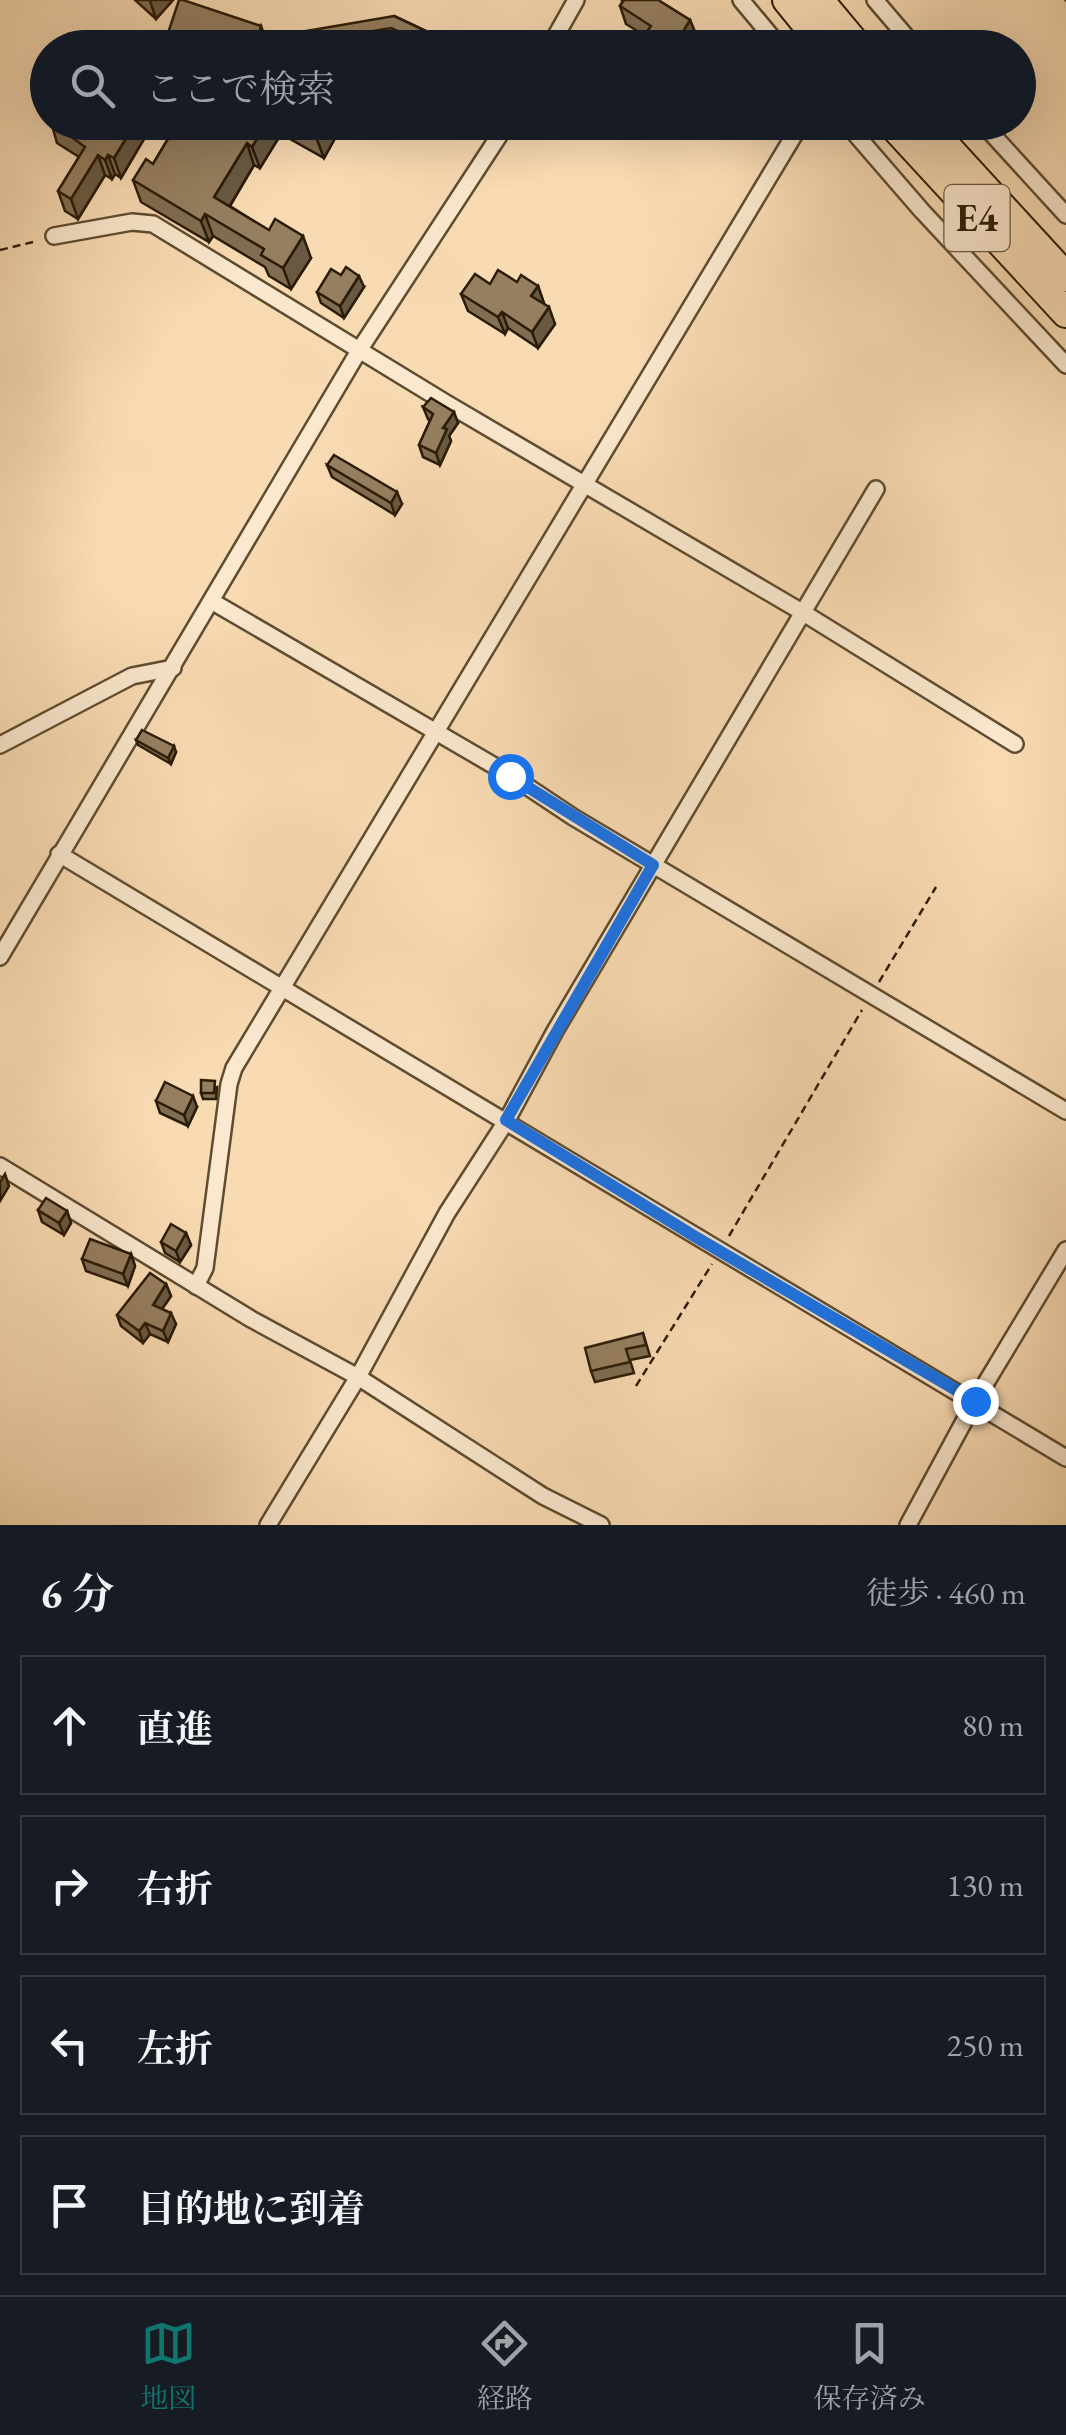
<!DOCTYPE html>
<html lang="ja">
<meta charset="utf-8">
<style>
:root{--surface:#171b24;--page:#20242c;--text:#f1f3f6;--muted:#9ea1a6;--line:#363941;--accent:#0f766e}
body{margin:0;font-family:"EB Garamond","Noto Serif JP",serif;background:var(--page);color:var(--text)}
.stop{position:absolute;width:30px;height:30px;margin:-22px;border:8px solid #1a73e8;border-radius:50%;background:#fff}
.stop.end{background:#1a73e8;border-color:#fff;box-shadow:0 2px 10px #0008}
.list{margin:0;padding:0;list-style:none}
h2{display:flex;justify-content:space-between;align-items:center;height:130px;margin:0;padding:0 40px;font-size:42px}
h2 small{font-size:32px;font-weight:400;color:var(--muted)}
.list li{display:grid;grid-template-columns:65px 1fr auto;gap:30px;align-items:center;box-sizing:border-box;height:140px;margin:0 20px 20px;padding:0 20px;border:2px solid var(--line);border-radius:0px}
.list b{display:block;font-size:38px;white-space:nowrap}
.list em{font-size:32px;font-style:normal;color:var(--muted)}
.icon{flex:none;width:55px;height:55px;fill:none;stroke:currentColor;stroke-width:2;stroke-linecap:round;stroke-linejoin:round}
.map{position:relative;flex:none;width:1066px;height:1525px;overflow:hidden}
.search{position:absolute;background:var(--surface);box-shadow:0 10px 40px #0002;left:30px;right:30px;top:30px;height:110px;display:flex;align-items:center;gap:25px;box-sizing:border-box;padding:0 35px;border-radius:55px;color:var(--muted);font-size:38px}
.sheet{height:770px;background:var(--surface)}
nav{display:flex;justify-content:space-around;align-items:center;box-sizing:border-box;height:140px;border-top:2px solid var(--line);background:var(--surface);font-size:28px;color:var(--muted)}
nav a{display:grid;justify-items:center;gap:5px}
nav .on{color:var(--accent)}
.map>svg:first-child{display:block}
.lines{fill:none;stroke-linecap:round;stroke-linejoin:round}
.minor-casing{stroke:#5e4c31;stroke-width:20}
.motorway-casing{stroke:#2b1c06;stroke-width:32}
.path{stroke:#2b1c06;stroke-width:2.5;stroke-dasharray:8 5;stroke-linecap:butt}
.minor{stroke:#fbe8ce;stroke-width:15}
.motorway{stroke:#f9dbb3;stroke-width:28}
.wall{fill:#816d53;stroke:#2b1c06;stroke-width:2.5}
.shaded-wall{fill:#695943;stroke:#2b1c06;stroke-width:2.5}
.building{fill:#967f60;stroke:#2b1c06;stroke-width:2.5}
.route{stroke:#1a73e8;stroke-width:12}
.labels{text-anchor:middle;stroke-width:9;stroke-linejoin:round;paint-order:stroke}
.shield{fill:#fbe8ce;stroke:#695942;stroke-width:2.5}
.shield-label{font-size:38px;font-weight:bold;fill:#2b1c06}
</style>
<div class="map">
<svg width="1066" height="1525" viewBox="0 0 1066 1525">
<rect width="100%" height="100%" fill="#f9dbb3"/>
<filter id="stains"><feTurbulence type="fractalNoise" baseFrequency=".002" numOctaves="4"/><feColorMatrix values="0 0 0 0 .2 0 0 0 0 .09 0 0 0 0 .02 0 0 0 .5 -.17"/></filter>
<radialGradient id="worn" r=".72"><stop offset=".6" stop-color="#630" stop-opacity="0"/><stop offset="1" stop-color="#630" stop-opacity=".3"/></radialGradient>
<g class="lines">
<defs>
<g id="minor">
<polyline points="741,0 781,48"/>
<polyline points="875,0 916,48"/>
<polyline points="549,48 576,0"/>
<polyline points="845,122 922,211 1066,365"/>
<polyline points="981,122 1066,215"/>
<polyline points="54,236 132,222 153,224 446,403 802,612 1015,744"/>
<polyline points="213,602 510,775 573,817 1066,1111"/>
<polyline points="0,745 132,676 173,668"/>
<polyline points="59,854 1066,1458"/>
<polyline points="0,957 360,349 508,122"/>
<polyline points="0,1166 251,1319 358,1377 543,1496 601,1525"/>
<polyline points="196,1286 205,1268 229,1084 234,1068 802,122"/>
<polyline points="268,1525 358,1377 447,1213 507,1120 555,1031 876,489"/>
<polyline points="908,1525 975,1401 1066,1250"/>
</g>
<g id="motorway">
<polyline points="787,0 826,48"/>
<polyline points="819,0 859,48"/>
<polyline points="890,122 1066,313"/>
<polyline points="924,122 1066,277"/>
</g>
</defs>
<!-- minor casing -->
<use href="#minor" class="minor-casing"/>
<!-- motorway casing -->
<use href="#motorway" class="motorway-casing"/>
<!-- path -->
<g class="path">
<polyline points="1065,0 1066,1"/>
<polyline points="0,250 37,241"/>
<polyline points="879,982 936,887"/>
<polyline points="729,1236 862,1010"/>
<polyline points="636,1386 712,1264"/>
</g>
<!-- minor -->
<use href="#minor" class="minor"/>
<!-- motorway -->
<use href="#motorway" class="motorway"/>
</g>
<!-- wall -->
<g class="wall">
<polygon points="135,0 173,0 156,19"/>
<polygon points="621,0 658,0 690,20 697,37 690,48 655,48 652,40 626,24 620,6 623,1"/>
<polygon points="394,16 449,42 451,48 403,48 397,45 383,48 310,48 308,42"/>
<polygon points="51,122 154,122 121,178 115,174 112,179 105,175 78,219 65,211 58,191 79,157 57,143"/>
<polygon points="178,122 344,122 324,158 281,134 260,168 254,165 230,206 311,258 291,289 269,276 265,267 213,236 209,242 141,202 133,180 153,164"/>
<polygon points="490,284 538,286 544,304 555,324 538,348 508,328 505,334 468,311 461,294"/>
<polygon points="364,287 344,318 321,303 317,292"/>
<polygon points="423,407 458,423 449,436 451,441 440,465 423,457 419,445 430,421 428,419"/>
<polygon points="327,465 402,504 395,515 332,477"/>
<polygon points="136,740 176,752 171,764 138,745"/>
<polygon points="217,1087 216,1099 203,1099 201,1093"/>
<polygon points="156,1101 197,1107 188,1126 160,1113"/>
<polygon points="38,1210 67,1211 71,1223 64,1235 42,1222"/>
<polygon points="186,1233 191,1245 180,1262 165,1253 161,1242"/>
<polygon points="131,1254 135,1266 128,1286 86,1271 82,1259"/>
<polygon points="166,1284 171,1296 162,1309 176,1324 168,1342 150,1334 143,1343 121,1326 117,1315"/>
<polygon points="643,1333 650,1356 630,1360 634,1373 595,1382 591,1371"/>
</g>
<!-- shaded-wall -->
<g class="shaded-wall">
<polygon points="151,0 173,0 156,19 150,1"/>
<polygon points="690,20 697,37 690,48 675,48 674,46"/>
<polygon points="261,26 269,47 257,39"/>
<polygon points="136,122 154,122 121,178 114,158"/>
<polygon points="267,122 276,122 281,134 260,168 252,147"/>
<polygon points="324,122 344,122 324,158 316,137"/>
<polygon points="247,143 254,165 222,219 214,197"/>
<polygon points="98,155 105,175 78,219 71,199"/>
<polygon points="108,155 115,174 112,179 105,160"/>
<polygon points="205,214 213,236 209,242 201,221"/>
<polygon points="303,236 311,258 291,289 283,268"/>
<polygon points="359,276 364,287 344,318 340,306"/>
<polygon points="538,286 544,303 538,313 531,296"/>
<polygon points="549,307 555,324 538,348 532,332"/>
<polygon points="502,312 508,328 505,334 498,317"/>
<polygon points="454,412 458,423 449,436 451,441 440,465 436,453 443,428"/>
<polygon points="397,492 402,504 395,515 391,503"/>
<polygon points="174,746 176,752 171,764 168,758"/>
<polygon points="193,1096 197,1107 188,1126 184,1115"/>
<polygon points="5,1174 9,1186 0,1201 0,1182"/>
<polygon points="67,1211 71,1223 64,1235 59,1223"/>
<polygon points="186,1233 191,1245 180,1262 176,1251"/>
<polygon points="131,1254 135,1266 128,1286 123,1274"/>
<polygon points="166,1284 171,1296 157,1316 153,1305"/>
<polygon points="171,1313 176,1324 168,1342 163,1331"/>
<polygon points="145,1323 150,1334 143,1343 139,1331"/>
</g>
<!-- building -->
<g class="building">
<polygon points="179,0 183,0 261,26 257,39 272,48 181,48 165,42"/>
<polygon points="624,0 658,0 690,20 674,46 648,30 651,26 620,6"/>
<polygon points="394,16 449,42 424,43 391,28 308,42 306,31"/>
<polygon points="51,122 136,122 114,158 108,155 105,160 98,155 71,199 58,191 85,147"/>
<polygon points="178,122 267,122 252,147 247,143 214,197 269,230 275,219 303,236 283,268 261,255 264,249 205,214 201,221 133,180 146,159 153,164"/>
<polygon points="290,122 324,122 316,137"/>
<polygon points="346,267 359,276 340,306 317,292 331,269 341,275"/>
<polygon points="498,270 517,282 521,275 538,286 531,296 549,307 532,332 502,312 498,317 461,294 475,274 490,284"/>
<polygon points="431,398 454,412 443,428 447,429 436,453 419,445 433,414 423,407"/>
<polygon points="334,455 397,492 391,503 327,465"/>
<polygon points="142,730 174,746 168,758 136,740"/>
<polygon points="201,1080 215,1081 214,1093 201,1093"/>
<polygon points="165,1082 193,1096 184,1115 156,1101"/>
<polygon points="46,1198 67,1211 59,1223 38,1210"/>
<polygon points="171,1224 186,1233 176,1251 161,1242"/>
<polygon points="90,1239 131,1254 123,1274 82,1259"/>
<polygon points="150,1273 166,1284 153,1305 171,1313 163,1331 145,1323 139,1331 117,1315"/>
<polygon points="643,1333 646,1345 626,1349 630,1362 591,1371 585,1348"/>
</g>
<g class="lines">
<!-- route -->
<polyline class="route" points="510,776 653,865 506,1120 694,1236 975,1401"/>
</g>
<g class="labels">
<!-- shield labels -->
<rect class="shield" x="944.5" y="185" width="65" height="66" rx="8"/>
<g class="shield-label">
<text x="977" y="231">E4</text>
</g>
</g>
<rect width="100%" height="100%" filter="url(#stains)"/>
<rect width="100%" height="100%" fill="url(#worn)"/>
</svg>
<div class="stop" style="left:510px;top:776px"></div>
<div class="stop end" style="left:975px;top:1401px"></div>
<div class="search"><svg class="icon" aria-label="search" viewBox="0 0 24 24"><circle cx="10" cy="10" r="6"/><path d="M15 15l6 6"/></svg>ここで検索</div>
</div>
<section class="sheet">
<h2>6 分<small>徒歩 · 460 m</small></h2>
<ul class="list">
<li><svg class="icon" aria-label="ahead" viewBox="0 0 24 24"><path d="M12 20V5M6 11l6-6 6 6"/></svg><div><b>直進</b></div><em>80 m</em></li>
<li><svg class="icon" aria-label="right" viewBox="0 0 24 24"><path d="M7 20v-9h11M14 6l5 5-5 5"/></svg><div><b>右折</b></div><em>130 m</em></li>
<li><svg class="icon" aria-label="left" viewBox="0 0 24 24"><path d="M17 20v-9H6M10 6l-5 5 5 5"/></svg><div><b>左折</b></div><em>250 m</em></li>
<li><svg class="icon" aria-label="arrive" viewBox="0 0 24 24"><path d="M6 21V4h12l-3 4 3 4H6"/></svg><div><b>目的地に到着</b></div></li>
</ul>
</section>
<nav>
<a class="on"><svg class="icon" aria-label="map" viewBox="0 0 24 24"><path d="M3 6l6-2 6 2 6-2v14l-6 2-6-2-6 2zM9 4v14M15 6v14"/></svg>地図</a>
<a><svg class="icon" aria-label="directions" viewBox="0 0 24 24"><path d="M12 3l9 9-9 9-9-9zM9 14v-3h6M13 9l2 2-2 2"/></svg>経路</a>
<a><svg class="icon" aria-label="saved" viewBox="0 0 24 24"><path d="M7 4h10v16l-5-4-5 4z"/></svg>保存済み</a>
</nav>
